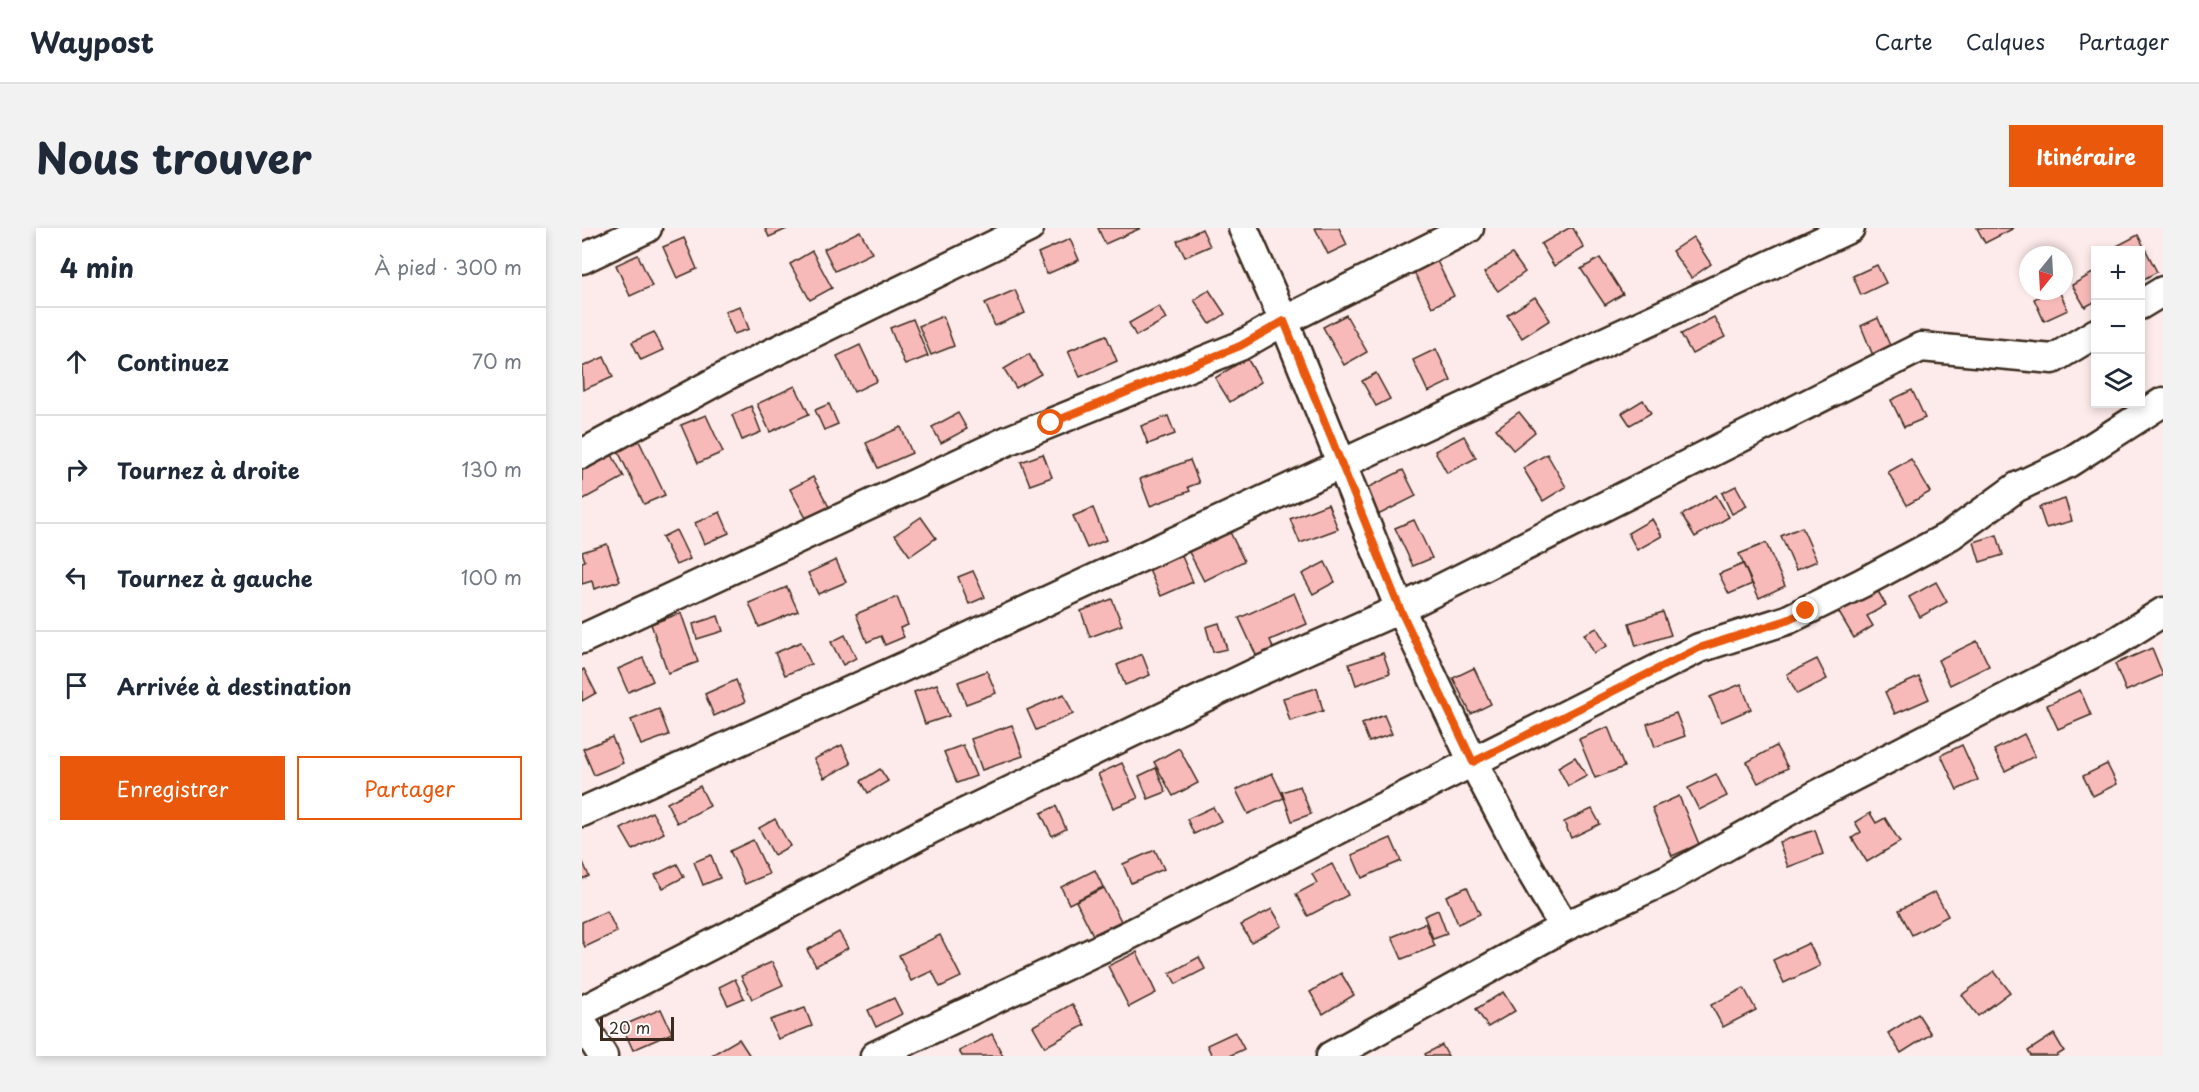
<!DOCTYPE html>
<html lang="fr">
<meta charset="utf-8">
<style>
:root{--surface:#fff;--page:#f2f2f3;--text:#1f2937;--muted:#747a83;--line:#e0e1e3;--accent:#ea580c}
body{margin:0;font-family:"Playpen Sans",sans-serif;background:var(--page);color:var(--text)}
.controls{position:absolute;right:18px;top:18px;display:grid;overflow:hidden;border-radius:0px;box-shadow:0 3px 9px #0003}
.controls button{width:54px;height:54px;display:grid;place-items:center;padding:0;border:0;border-bottom:2px solid var(--line);background:var(--surface);color:var(--text);font:30px sans-serif}
.compass{position:absolute;left:1437px;top:18px;width:54px;height:54px;border-radius:50%;background:var(--surface);box-shadow:0 3px 9px #0003;rotate:198deg}
.scale{position:absolute;left:18px;bottom:15px;width:74px;box-sizing:border-box;padding-left:6px;border:3px solid #3b2a1e;border-top:0;font-size:16px;line-height:21px;white-space:nowrap;color:#3b2a1e;-webkit-text-stroke:4px #fff;paint-order:stroke}
.stop{position:absolute;width:18px;height:18px;margin:-14px;border:4px solid #ea580c;border-radius:50%;background:#fff}
.stop.end{background:#ea580c;border-color:#fff;box-shadow:0 2px 6px #0008}
.list{margin:0;padding:0;list-style:none}
h2{display:flex;justify-content:space-between;align-items:center;height:78px;margin:0;padding:0 24px;font-size:26px}
h2 small{font-size:20px;font-weight:400;color:var(--muted)}
.list li{display:grid;grid-template-columns:39px 1fr auto;gap:18px;align-items:center;box-sizing:border-box;height:108px;padding:0 24px;border-top:2px solid var(--line)}
.list b{display:block;font-size:22px;white-space:nowrap}
.list em{font-size:20px;font-style:normal;color:var(--muted)}
.actions{display:flex;gap:12px;padding:18px 24px}
.actions a{flex:1;padding:14px 0;border:2px solid var(--accent);border-radius:0px;text-align:center;font-size:21px;color:var(--accent)}
.actions .main{background:var(--accent);color:#fff}
.icon{flex:none;width:33px;height:33px;fill:none;stroke:currentColor;stroke-width:2;stroke-linecap:round;stroke-linejoin:round}
.map{position:relative;flex:none;width:1581px;height:828px;overflow:hidden;border-radius:0px}
header{display:flex;align-items:center;gap:36px;box-sizing:border-box;height:84px;padding:0 30px;background:var(--surface);border-bottom:2px solid var(--line)}
header strong{font-size:28px}
nav{display:flex;gap:33px;margin-inline-start:auto;font-size:21px}
.intro{display:flex;align-items:center;justify-content:space-between;box-sizing:border-box;height:144px;padding:0 36px}
h1{margin:0;font-size:42px}
.button{padding:15px 27px;border-radius:0px;background:var(--accent);color:#fff;font-size:21px;font-weight:700}
main{display:flex;gap:36px;padding:0 36px}
aside{flex:1;background:var(--surface);border-radius:0px;box-shadow:0 3px 9px #0003}
.map>svg:first-child{display:block}
.building{fill:#f7bab9;stroke:#3b2a1e;stroke-width:1.5}
.lines{fill:none;stroke-linecap:round;stroke-linejoin:round}
.minor-casing{stroke:#3b2a1e;stroke-width:33}
.minor{stroke:#fff;stroke-width:28}
.route{stroke:#ea580c;stroke-width:8}
</style>
<header>
<strong>Waypost</strong>
<nav><a>Carte</a><a>Calques</a><a>Partager</a></nav>
</header>
<div class="intro"><h1>Nous trouver</h1><a class="button">Itinéraire</a></div>
<main>
<aside>
<h2>4 min<small>À pied · 300 m</small></h2>
<ul class="list">
<li><svg class="icon" aria-label="ahead" viewBox="0 0 24 24"><path d="M12 20V5M6 11l6-6 6 6"/></svg><div><b>Continuez</b></div><em>70 m</em></li>
<li><svg class="icon" aria-label="right" viewBox="0 0 24 24"><path d="M7 20v-9h11M14 6l5 5-5 5"/></svg><div><b>Tournez à droite</b></div><em>130 m</em></li>
<li><svg class="icon" aria-label="left" viewBox="0 0 24 24"><path d="M17 20v-9H6M10 6l-5 5 5 5"/></svg><div><b>Tournez à gauche</b></div><em>100 m</em></li>
<li><svg class="icon" aria-label="arrive" viewBox="0 0 24 24"><path d="M6 21V4h12l-3 4 3 4H6"/></svg><div><b>Arrivée à destination</b></div></li>
</ul>
<div class="actions"><a class="main">Enregistrer</a><a>Partager</a></div>
</aside>
<div class="map">
<svg width="1581" height="828" viewBox="0 0 1581 828">
<rect width="100%" height="100%" fill="#fdeaea"/>
<filter id="ink" filterUnits="userSpaceOnUse"><feTurbulence type="fractalNoise" baseFrequency=".0167" numOctaves="2"/><feDisplacementMap in="SourceGraphic" scale="12" xChannelSelector="R" yChannelSelector="G"/><feConvolveMatrix kernelMatrix="1 2 1 2 8 2 1 2 1" color-interpolation-filters="sRGB"/></filter>
<g filter="url(#ink)">
<!-- building -->
<g class="building">
<polygon points="183,0 207,0 187,9"/>
<polygon points="516,0 559,0 523,16"/>
<polygon points="733,0 757,0 765,17 746,26"/>
<polygon points="987,0 991,0 1002,20 972,38 959,16"/>
<polygon points="1395,0 1432,0 1403,15"/>
<polygon points="620,1 628,18 603,29 595,13"/>
<polygon points="278,3 290,25 253,43 242,21"/>
<polygon points="1556,7 1575,44 1558,53 1558,22 1535,22 1533,19"/>
<polygon points="1111,9 1129,36 1109,50 1090,23"/>
<polygon points="102,10 115,41 95,50 81,19"/>
<polygon points="488,11 497,32 465,46 456,25"/>
<polygon points="230,23 250,60 228,72 208,36"/>
<polygon points="930,26 943,44 916,63 902,45"/>
<polygon points="56,27 70,58 48,68 34,37"/>
<polygon points="853,29 872,68 850,79 830,40"/>
<polygon points="1018,30 1041,66 1023,77 999,41"/>
<polygon points="1295,37 1304,55 1279,67 1271,48"/>
<polygon points="1514,43 1514,73 1503,79 1490,57"/>
<polygon points="433,62 443,85 413,98 403,75"/>
<polygon points="627,62 643,86 628,96 612,72"/>
<polygon points="1468,63 1477,63 1486,82 1462,93 1452,71"/>
<polygon points="953,69 968,92 940,110 925,87"/>
<polygon points="158,78 167,101 152,106 143,83"/>
<polygon points="577,78 584,91 554,108 547,95"/>
<polygon points="764,87 785,124 762,137 741,99"/>
<polygon points="361,88 372,118 349,127 337,98"/>
<polygon points="1132,89 1143,109 1110,126 1099,106"/>
<polygon points="1296,90 1310,122 1292,130 1279,98"/>
<polygon points="331,91 346,128 323,137 308,100"/>
<polygon points="72,104 81,122 59,132 50,114"/>
<polygon points="524,107 535,133 498,149 486,123"/>
<polygon points="278,117 295,153 272,164 255,128"/>
<polygon points="854,121 869,153 846,164 831,132"/>
<polygon points="447,126 459,146 434,160 422,141"/>
<polygon points="22,129 31,149 1,162 0,139"/>
<polygon points="665,130 679,154 648,174 633,150"/>
<polygon points="794,145 808,171 794,178 780,153"/>
<polygon points="213,158 227,186 188,204 175,176"/>
<polygon points="1330,162 1343,190 1322,199 1309,172"/>
<polygon points="1061,172 1069,185 1048,197 1040,185"/>
<polygon points="247,176 256,196 242,202 233,182"/>
<polygon points="169,178 179,204 160,212 150,187"/>
<polygon points="937,184 953,204 931,222 914,201"/>
<polygon points="376,185 385,201 359,215 350,199"/>
<polygon points="124,187 141,224 116,235 99,197"/>
<polygon points="586,188 593,206 566,216 559,198"/>
<polygon points="319,199 330,225 296,240 284,215"/>
<polygon points="882,208 894,230 865,245 853,223"/>
<polygon points="56,211 83,267 62,276 35,221"/>
<polygon points="29,225 42,249 0,272 0,241"/>
<polygon points="461,226 470,249 448,257 439,234"/>
<polygon points="965,226 984,259 961,273 941,240"/>
<polygon points="1329,231 1348,264 1325,277 1306,244"/>
<polygon points="608,232 617,255 606,259 608,263 568,278 558,251"/>
<polygon points="821,242 834,268 794,288 781,262"/>
<polygon points="231,249 247,279 224,290 208,261"/>
<polygon points="1154,258 1165,278 1150,286 1140,265"/>
<polygon points="1134,267 1147,289 1113,309 1100,287"/>
<polygon points="1483,271 1490,293 1464,300 1457,279"/>
<polygon points="746,276 756,301 718,315 708,291"/>
<polygon points="511,280 524,312 505,320 491,288"/>
<polygon points="138,284 147,305 122,316 113,295"/>
<polygon points="339,289 354,310 328,328 313,307"/>
<polygon points="1070,291 1080,308 1055,322 1046,305"/>
<polygon points="832,292 850,330 831,338 813,300"/>
<polygon points="1220,299 1235,333 1214,342 1199,308"/>
<polygon points="94,302 108,331 94,337 80,309"/>
<polygon points="647,302 662,333 622,353 606,322"/>
<polygon points="1415,307 1421,327 1398,334 1392,314"/>
<polygon points="1184,315 1203,358 1177,370 1157,326"/>
<polygon points="25,316 38,353 12,361 10,353 0,356 0,334 3,333 0,324"/>
<polygon points="599,326 611,354 579,368 566,340"/>
<polygon points="254,332 264,354 236,366 226,345"/>
<polygon points="743,334 753,354 731,366 720,346"/>
<polygon points="1161,336 1170,356 1147,366 1137,346"/>
<polygon points="391,343 403,369 387,376 376,349"/>
<polygon points="1354,354 1365,374 1338,389 1327,369"/>
<polygon points="205,359 216,383 177,399 167,375"/>
<polygon points="1294,360 1304,377 1285,388 1291,398 1272,410 1256,383"/>
<polygon points="712,365 725,396 688,412 692,422 675,429 657,390"/>
<polygon points="315,369 326,397 318,400 322,409 303,417 299,408 285,414 274,386"/>
<polygon points="530,371 540,397 508,409 499,383"/>
<polygon points="1081,384 1089,407 1054,418 1047,395"/>
<polygon points="99,385 116,434 86,445 69,396"/>
<polygon points="136,388 141,403 115,411 111,396"/>
<polygon points="637,395 645,421 631,424 624,399"/>
<polygon points="1015,400 1025,418 1012,425 1002,406"/>
<polygon points="263,407 274,430 261,437 249,414"/>
<polygon points="1395,413 1407,438 1368,457 1356,432"/>
<polygon points="219,414 229,436 203,447 193,425"/>
<polygon points="1570,420 1581,447 1544,463 1533,436"/>
<polygon points="801,425 808,445 774,457 767,436"/>
<polygon points="560,426 568,447 543,457 535,437"/>
<polygon points="61,430 71,453 46,464 36,441"/>
<polygon points="1235,431 1245,451 1215,466 1205,446"/>
<polygon points="892,440 909,476 889,486 871,450"/>
<polygon points="2,441 14,465 0,473 0,442"/>
<polygon points="405,443 414,465 384,476 376,454"/>
<polygon points="1337,449 1347,471 1313,486 1303,464"/>
<polygon points="154,452 163,474 132,488 123,466"/>
<polygon points="355,456 367,488 343,496 332,464"/>
<polygon points="1159,456 1169,481 1139,494 1128,469"/>
<polygon points="735,460 741,483 708,493 701,470"/>
<polygon points="1498,462 1509,487 1476,501 1465,477"/>
<polygon points="482,466 491,486 454,502 445,482"/>
<polygon points="77,481 87,507 59,517 49,492"/>
<polygon points="1094,485 1103,508 1073,519 1065,496"/>
<polygon points="802,487 810,506 787,514 780,496"/>
<polygon points="430,497 441,528 400,542 389,511"/>
<polygon points="1026,499 1042,539 1013,550 997,511"/>
<polygon points="1442,506 1453,528 1423,543 1412,522"/>
<polygon points="30,509 41,535 12,547 1,521"/>
<polygon points="260,517 269,536 242,550 232,531"/>
<polygon points="381,517 394,548 375,555 362,524"/>
<polygon points="1380,517 1396,552 1375,562 1359,527"/>
<polygon points="1194,518 1206,540 1176,555 1165,534"/>
<polygon points="597,520 616,555 591,568 572,534"/>
<polygon points="993,529 1005,548 986,558 976,539"/>
<polygon points="540,535 556,570 531,580 516,546"/>
<polygon points="1525,536 1535,556 1511,568 1501,548"/>
<polygon points="574,540 584,564 566,571 557,548"/>
<polygon points="298,541 306,553 286,565 279,553"/>
<polygon points="690,545 702,570 666,586 654,562"/>
<polygon points="1134,546 1145,568 1117,582 1106,560"/>
<polygon points="118,558 128,578 95,595 85,575"/>
<polygon points="718,558 729,586 710,593 700,564"/>
<polygon points="1097,568 1117,616 1090,628 1070,580"/>
<polygon points="474,578 484,601 470,608 459,585"/>
<polygon points="631,579 639,593 612,606 605,591"/>
<polygon points="1010,581 1018,596 989,610 982,594"/>
<polygon points="70,584 82,605 51,622 39,601"/>
<polygon points="1288,585 1294,595 1303,590 1318,614 1285,634 1270,610 1279,604 1273,594"/>
<polygon points="193,591 208,618 192,627 177,600"/>
<polygon points="1233,602 1241,626 1206,639 1197,614"/>
<polygon points="809,610 819,633 780,650 770,627"/>
<polygon points="171,612 187,646 163,656 148,623"/>
<polygon points="573,622 582,641 549,655 541,636"/>
<polygon points="129,627 138,650 121,657 112,634"/>
<polygon points="0,632 7,648 0,651"/>
<polygon points="95,636 102,649 81,660 73,647"/>
<polygon points="750,636 766,667 726,688 714,666 735,655 730,646"/>
<polygon points="513,642 521,659 487,676 479,659"/>
<polygon points="885,659 898,686 876,696 864,668"/>
<polygon points="522,660 539,693 511,707 494,673"/>
<polygon points="1353,664 1366,688 1330,707 1317,682"/>
<polygon points="690,681 700,698 669,714 659,697"/>
<polygon points="856,682 865,706 851,711 842,688"/>
<polygon points="25,683 35,704 3,719 0,712 0,694"/>
<polygon points="843,695 853,718 820,731 810,709"/>
<polygon points="257,704 266,720 234,738 225,722"/>
<polygon points="358,707 379,749 358,759 350,743 329,753 317,727"/>
<polygon points="1227,715 1238,738 1202,755 1191,732"/>
<polygon points="555,724 574,765 547,779 526,738"/>
<polygon points="617,729 623,741 594,756 588,745"/>
<polygon points="190,734 201,757 170,771 159,748"/>
<polygon points="1412,743 1428,764 1396,788 1380,767"/>
<polygon points="759,745 772,767 741,786 728,764"/>
<polygon points="153,751 162,770 146,777 137,759"/>
<polygon points="1162,760 1174,782 1141,799 1129,777"/>
<polygon points="921,764 933,783 906,799 894,781"/>
<polygon points="312,770 320,786 294,799 286,782"/>
<polygon points="490,776 503,797 463,819 451,798"/>
<polygon points="223,780 230,798 196,811 188,792"/>
<polygon points="79,781 90,805 51,822 40,798"/>
<polygon points="1336,786 1349,806 1319,825 1306,805"/>
<polygon points="653,804 662,821 647,828 630,828 625,817"/>
<polygon points="410,806 421,828 380,828 377,823"/>
<polygon points="1472,806 1482,823 1474,828 1449,828 1446,823"/>
<polygon points="157,811 168,828 128,828"/>
<polygon points="860,817 866,828 844,828 843,826"/>
</g>
<g class="lines">
<defs>
<g id="minor">
<polyline points="661,0 702,93 818,381 891,534 943,633 982,699"/>
<polyline points="0,31 65,0"/>
<polyline points="1558,77 1581,63"/>
<polyline points="0,226 157,141 447,0"/>
<polyline points="0,411 427,212 658,118 702,93 887,0"/>
<polyline points="0,584 359,422 1268,0"/>
<polyline points="0,783 164,699 349,601 673,445 818,381 1339,119 1471,131 1514,105"/>
<polyline points="0,795 21,828"/>
<polyline points="293,828 545,708 1117,420 1205,392 1280,355 1369,307 1435,259 1486,235 1581,174"/>
<polyline points="749,828 982,699 1086,651 1233,568 1535,413 1581,384"/>
</g>
</defs>
<!-- minor casing -->
<use href="#minor" class="minor-casing"/>
<!-- minor -->
<use href="#minor" class="minor"/>
</g>
</g>
<g class="lines" filter="url(#ink)">
<!-- route -->
<polyline class="route" points="469,195 658,118 702,93 818,381 891,534 1117,420 1205,392 1224,383"/>
</g>
</svg>
<div class="controls">
<button>+</button>
<button>−</button>
<button><svg class="icon" aria-label="layers" viewBox="0 0 24 24"><path d="M12 4l9 5-9 5-9-5zM3 14l9 5 9-5"/></svg></button>
</div>
<svg class="compass" viewBox="-18 -18 36 36"><path d="M0-13l5 13h-10z" fill="#e53935"/><path d="M0 13l5-13h-10z" fill="#747a83"/></svg>
<div class="scale">20 m</div>
<div class="stop" style="left:469px;top:195px"></div>
<div class="stop end" style="left:1224px;top:383px"></div>
</div>
</main>
